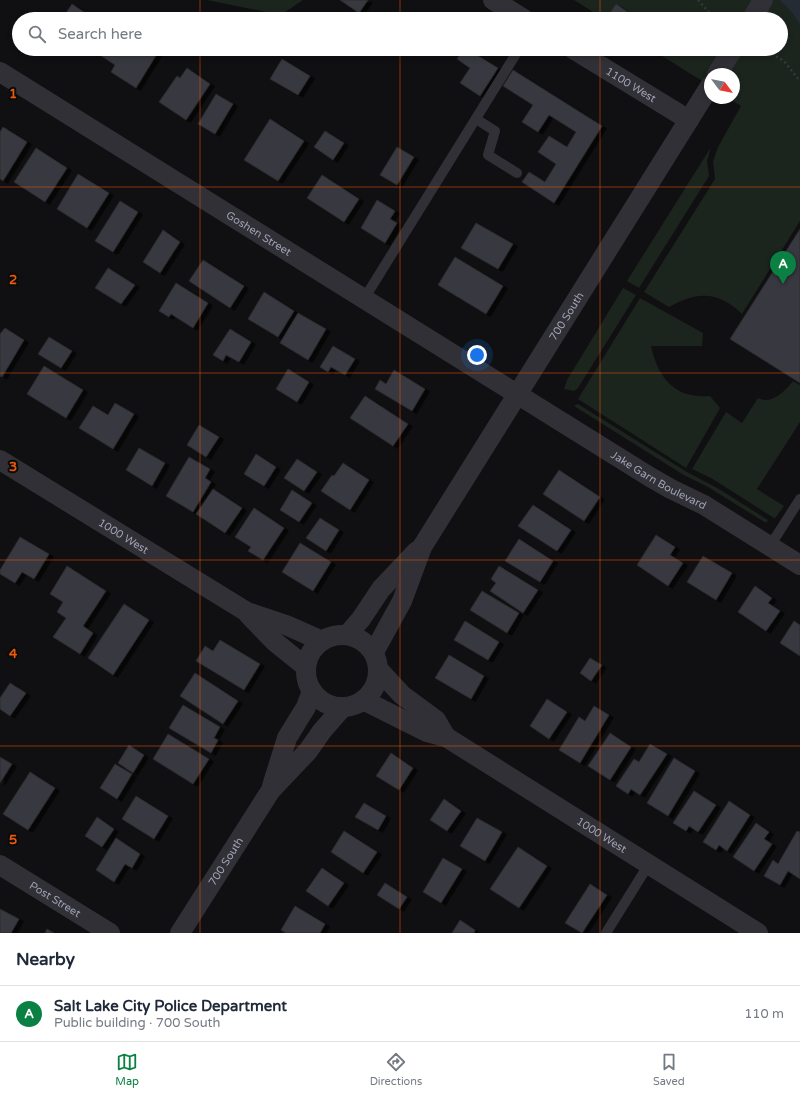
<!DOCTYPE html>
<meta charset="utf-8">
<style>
:root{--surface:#fff;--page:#f6f6f7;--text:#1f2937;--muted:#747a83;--line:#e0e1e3;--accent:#0b8043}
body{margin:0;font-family:"Varela Round",sans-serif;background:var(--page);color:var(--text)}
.compass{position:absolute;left:704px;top:68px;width:36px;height:36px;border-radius:50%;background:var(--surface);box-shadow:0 2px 6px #0003;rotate:122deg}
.you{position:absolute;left:477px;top:355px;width:14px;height:14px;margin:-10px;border:3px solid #fff;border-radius:50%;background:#1a73e8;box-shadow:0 0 0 6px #1a73e833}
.badge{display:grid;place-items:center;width:26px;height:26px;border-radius:50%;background:var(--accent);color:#fff;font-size:13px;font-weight:700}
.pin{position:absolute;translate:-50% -33px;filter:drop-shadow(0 1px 2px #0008)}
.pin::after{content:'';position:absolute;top:21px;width:14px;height:12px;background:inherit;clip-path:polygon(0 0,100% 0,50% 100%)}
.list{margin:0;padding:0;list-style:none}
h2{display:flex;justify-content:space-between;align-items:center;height:52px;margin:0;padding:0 16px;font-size:17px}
h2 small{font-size:13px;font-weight:400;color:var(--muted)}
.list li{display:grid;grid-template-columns:26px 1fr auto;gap:12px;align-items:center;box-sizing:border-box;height:56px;padding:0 16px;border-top:1px solid var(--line)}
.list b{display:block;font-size:15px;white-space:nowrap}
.list p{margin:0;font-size:13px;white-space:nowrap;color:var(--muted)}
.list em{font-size:13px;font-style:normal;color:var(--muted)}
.icon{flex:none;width:22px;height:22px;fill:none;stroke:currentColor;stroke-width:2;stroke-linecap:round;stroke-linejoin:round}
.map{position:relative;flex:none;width:800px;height:933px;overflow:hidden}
.search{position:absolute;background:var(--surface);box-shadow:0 2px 6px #0003;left:12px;right:12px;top:12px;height:44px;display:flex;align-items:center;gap:10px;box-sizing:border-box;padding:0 14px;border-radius:22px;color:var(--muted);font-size:15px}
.sheet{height:108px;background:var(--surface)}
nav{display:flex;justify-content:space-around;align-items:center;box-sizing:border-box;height:56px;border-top:1px solid var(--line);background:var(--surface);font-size:11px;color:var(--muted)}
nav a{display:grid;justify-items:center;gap:2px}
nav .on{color:var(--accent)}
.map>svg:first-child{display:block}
.green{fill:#1c241e}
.water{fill:#252b35}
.building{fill:#39393f;stroke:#2a292d;filter:url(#shadow)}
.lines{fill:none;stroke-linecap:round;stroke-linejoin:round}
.path{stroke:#36373d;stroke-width:2.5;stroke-dasharray:2 3;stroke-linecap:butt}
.service{stroke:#303036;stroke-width:10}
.minor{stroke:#303036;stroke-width:20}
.grid{fill:none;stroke:#e8590c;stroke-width:1;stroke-opacity:0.55}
.labels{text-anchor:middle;stroke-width:4;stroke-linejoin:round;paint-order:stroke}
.street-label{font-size:11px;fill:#9fa2b3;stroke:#0b0b0c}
.grid-label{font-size:13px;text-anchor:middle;font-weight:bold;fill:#e8590c;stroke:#0b0b0c;stroke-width:4;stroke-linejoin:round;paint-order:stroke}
</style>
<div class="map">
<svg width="800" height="933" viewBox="0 0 800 933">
<defs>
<filter id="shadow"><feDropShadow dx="4.5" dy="2.5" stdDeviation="0" flood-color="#0009"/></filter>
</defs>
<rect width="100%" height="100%" fill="#100f11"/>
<!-- green -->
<g class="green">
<polygon points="207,0 303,0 281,15"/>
<path d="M574,0H800V221L742,314C718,291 697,291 669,307L644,292L715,179L713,162L718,147L741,106L728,98H734V74H710V86L651,49H781V19H604Z"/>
<polygon points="711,147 707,161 709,176 639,288 627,281"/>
<polygon points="623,288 636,295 578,388 574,391 564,389 567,380"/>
<path d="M640,298L703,333L702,346H651C658,378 675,399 710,396L720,408L686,468L578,399Z"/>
<path d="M793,381L800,385V422L757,489L784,506L776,517L774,518L711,478L692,469L726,412L742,423L758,398C772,405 785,391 793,381Z"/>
<polygon points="578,404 687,472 719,489 768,520 766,523 708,487 682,474 574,406"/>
</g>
<!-- water -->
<polygon class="water" points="780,0 800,0 800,24 791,11"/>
<!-- building -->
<g class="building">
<polygon points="340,0 368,0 359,13"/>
<polygon points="72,4 94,19 62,19"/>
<polygon points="616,4 638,19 606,19"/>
<polygon points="104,49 160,49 136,88 111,72 115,65 100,55"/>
<polygon points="464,49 467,49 498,68 480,96 460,83 470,68 457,59"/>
<polygon points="282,59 310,76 298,95 270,79"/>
<polygon points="187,68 210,84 186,120 159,102 177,76 180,78"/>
<polygon points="513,70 602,126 554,203 522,182 529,172 545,182 556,164 538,152 549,136 567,147 576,132 549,115 538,132 522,122 533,105 503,86"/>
<polygon points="216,94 233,104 215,134 198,124"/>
<polygon points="270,119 304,141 278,181 244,160"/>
<polygon points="3,127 27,142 3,181 0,179 0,132"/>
<polygon points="325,131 344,143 333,160 314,147"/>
<polygon points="397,147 414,157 397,185 380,175"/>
<polygon points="36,148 67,168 45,202 14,182"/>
<polygon points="78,174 109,193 87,228 57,209"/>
<polygon points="322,175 359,199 344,222 307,198"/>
<polygon points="377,200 395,211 390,219 397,223 385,243 361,228"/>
<polygon points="120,201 138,212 113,252 95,241"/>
<polygon points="476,223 513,244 498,269 461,248"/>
<polygon points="800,229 800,383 730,339"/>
<polygon points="163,230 180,242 160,273 143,262"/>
<polygon points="455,257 503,286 486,314 438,285"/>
<polygon points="203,260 244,286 230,308 189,281"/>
<polygon points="108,268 135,285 121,304 95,288"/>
<polygon points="176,283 208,303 193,328 171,314 169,317 159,311"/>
<polygon points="264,292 294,311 278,337 248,319"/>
<polygon points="298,313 326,329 308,360 280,343"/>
<polygon points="5,328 24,340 2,377 0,376 0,334"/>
<polygon points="230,329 251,342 239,362 226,355 223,361 213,355"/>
<polygon points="49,337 72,351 61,368 38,354"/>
<polygon points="333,346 355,359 345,375 331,367 328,372 320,367"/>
<polygon points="44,366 83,390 66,418 27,394"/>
<polygon points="288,369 309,382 297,402 276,389"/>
<polygon points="394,370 425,389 412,411 375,389 380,380 386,384"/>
<polygon points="365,396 408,424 393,446 350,418"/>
<polygon points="115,403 134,414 113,449 79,428 93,406 108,415"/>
<polygon points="199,425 219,437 206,457 187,445"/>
<polygon points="139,448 165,463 152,486 126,470"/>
<polygon points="256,454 276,467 264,486 244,474"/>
<polygon points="189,457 210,469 205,478 211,482 193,512 166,496"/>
<polygon points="297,459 317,472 304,491 284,478"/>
<polygon points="343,463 369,480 350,510 321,491 332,475 334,476"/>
<polygon points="559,470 600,497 584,521 543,494"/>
<polygon points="213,489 242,508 225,533 196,514"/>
<polygon points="292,490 312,503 299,522 280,510"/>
<polygon points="533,505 571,530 557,551 518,526"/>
<polygon points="254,508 284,528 263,560 248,551 251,547 235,537"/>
<polygon points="320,518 339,530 326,551 306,538"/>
<polygon points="656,535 675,547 670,555 683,563 668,586 637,565"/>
<polygon points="20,537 49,554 34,579 22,572 15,583 0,574 0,570"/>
<polygon points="519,539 553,561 540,582 505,561"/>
<polygon points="300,543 331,562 313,591 282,572"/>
<polygon points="703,556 732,573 716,600 687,582"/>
<polygon points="67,566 106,591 83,626 93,633 80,654 53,637 66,618 57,612 63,602 50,594"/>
<polygon points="499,566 538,590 523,613 490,591 496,583 491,579"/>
<polygon points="755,586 772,598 768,603 780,611 766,631 738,612"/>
<polygon points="482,591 519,613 507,633 470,610"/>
<polygon points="124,604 149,620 113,675 88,658"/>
<polygon points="465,621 499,642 488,660 454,640"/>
<polygon points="794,621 800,625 800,656 780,643"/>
<polygon points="220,640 260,664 244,690 196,661 205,646 213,651"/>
<polygon points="449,655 484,676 471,699 435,678"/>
<polygon points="590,658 602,665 591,681 580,673"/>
<polygon points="195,673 238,701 223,724 180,696"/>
<polygon points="10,683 26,693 10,716 0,709 0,698"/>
<polygon points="547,699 567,712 549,739 530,726"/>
<polygon points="183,705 220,727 214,738 218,740 211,753 169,728"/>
<polygon points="594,706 609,715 580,763 559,750 579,717 585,721"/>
<polygon points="610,733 631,747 610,780 588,766"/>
<polygon points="168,734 209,759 193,784 153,759"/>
<polygon points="650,744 667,754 640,795 631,789 628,794 616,786 634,759 639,762"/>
<polygon points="129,745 144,755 133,773 118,763"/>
<polygon points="391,753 413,768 399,790 376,776"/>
<polygon points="0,757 12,764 0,783"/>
<polygon points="674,758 695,771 668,816 647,803"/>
<polygon points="115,764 132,774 117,799 100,788"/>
<polygon points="30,772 55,788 28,830 3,814"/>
<polygon points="694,791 716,805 698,832 689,826 686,831 673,823"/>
<polygon points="136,796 168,816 154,839 122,819"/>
<polygon points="444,799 461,811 447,831 430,820"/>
<polygon points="729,801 750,815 727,851 719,845 716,850 703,842"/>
<polygon points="364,803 386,816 378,830 355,817"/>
<polygon points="97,817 114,829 102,847 85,836"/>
<polygon points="477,818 502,832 485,861 460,846"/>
<polygon points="756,823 769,832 764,839 772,844 754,871 733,857"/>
<polygon points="344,831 377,852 363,873 331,852"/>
<polygon points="797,831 800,832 800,879 788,871 780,885 764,876 773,860 778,864"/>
<polygon points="116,838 140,854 132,868 125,864 114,882 96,870"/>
<polygon points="518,847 547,866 519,908 490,889"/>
<polygon points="443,858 462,869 441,903 423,892"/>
<polygon points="322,868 344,883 328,906 306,891"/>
<polygon points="385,883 407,897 399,909 377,895"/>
<polygon points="590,884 607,895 582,933 565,923"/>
<polygon points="295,906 325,924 320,933 286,933 281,930"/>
<polygon points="0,909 19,919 11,933 0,933"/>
<polygon points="460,920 475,930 474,933 452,933"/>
<polygon points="47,929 54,933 45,933"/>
</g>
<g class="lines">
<!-- path -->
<g class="path">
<polyline points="698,0 715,19"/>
<polyline points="763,49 784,61 800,81"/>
</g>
<!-- service -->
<g class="service">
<polyline points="476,119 495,131 488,155 517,173"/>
<polyline points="364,299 519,49"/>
<polyline points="770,546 800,499"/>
<polyline points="606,933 649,864"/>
</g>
<!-- minor -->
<g class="minor">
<polyline points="493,0 524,19"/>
<polyline points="752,19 763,0"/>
<path id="s1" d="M573,49L689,120"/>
<path id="s2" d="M0,72L650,477L671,489L704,505L800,565"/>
<polyline points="717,74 733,49"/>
<path id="s3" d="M0,460L247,612L286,625L322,641"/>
<polyline points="248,614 275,642 306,667"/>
<circle cx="342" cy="671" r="36"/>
<polyline points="347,635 361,619 381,589 417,551"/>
<path id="s4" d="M374,652L402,601L422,547L710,86"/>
<polyline points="379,670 402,695 436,720 446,737"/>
<path id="s5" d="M363,700L427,732L446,737L758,933"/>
<polyline points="272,786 287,738 306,707 312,691"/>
<path id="s6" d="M0,865L110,933"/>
<path id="s7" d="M180,933L271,790L308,751L322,731L343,707"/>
</g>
</g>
<!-- grid -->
<path class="grid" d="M200,0V19M400,0V19M600,0V19M200,49V933M400,49V933M600,49V933M0,187H800M0,373H800M0,560H800M0,746H800"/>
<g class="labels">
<!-- street labels -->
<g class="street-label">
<text dy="4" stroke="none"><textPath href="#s1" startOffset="68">1100 West</textPath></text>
<text dy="4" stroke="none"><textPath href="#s2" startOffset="305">Goshen Street</textPath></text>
<text dy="4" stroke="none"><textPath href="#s4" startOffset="388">700 South</textPath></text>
<text dy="4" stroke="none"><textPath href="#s2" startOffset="775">Jake Garn Boulevard</textPath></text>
<text dy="4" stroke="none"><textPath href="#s3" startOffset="145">1000 West</textPath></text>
<text dy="4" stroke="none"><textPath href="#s5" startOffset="275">1000 West</textPath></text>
<text dy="4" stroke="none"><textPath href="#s7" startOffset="85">700 South</textPath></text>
<text dy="4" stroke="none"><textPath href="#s6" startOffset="65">Post Street</textPath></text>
</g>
</g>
<g class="grid-label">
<text x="13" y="98">1</text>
<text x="13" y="284">2</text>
<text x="13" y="471">3</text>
<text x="13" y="658">4</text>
<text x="13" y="844">5</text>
</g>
</svg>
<svg class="compass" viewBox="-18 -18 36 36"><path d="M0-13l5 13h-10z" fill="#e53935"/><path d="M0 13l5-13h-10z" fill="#747a83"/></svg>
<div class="you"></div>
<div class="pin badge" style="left:783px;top:284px">A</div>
<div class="search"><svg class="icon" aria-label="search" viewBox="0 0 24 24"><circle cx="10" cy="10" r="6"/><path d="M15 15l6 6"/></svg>Search here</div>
</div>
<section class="sheet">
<h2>Nearby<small></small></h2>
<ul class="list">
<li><span class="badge">A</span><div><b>Salt Lake City Police Department</b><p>Public building · 700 South</p></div><em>110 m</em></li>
</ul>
</section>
<nav>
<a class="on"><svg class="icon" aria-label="map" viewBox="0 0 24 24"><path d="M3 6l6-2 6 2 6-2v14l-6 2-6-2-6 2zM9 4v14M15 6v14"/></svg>Map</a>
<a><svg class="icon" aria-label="directions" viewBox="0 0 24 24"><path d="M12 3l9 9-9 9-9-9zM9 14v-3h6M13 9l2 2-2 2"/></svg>Directions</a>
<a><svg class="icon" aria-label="saved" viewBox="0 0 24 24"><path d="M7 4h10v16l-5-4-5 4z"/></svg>Saved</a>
</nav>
